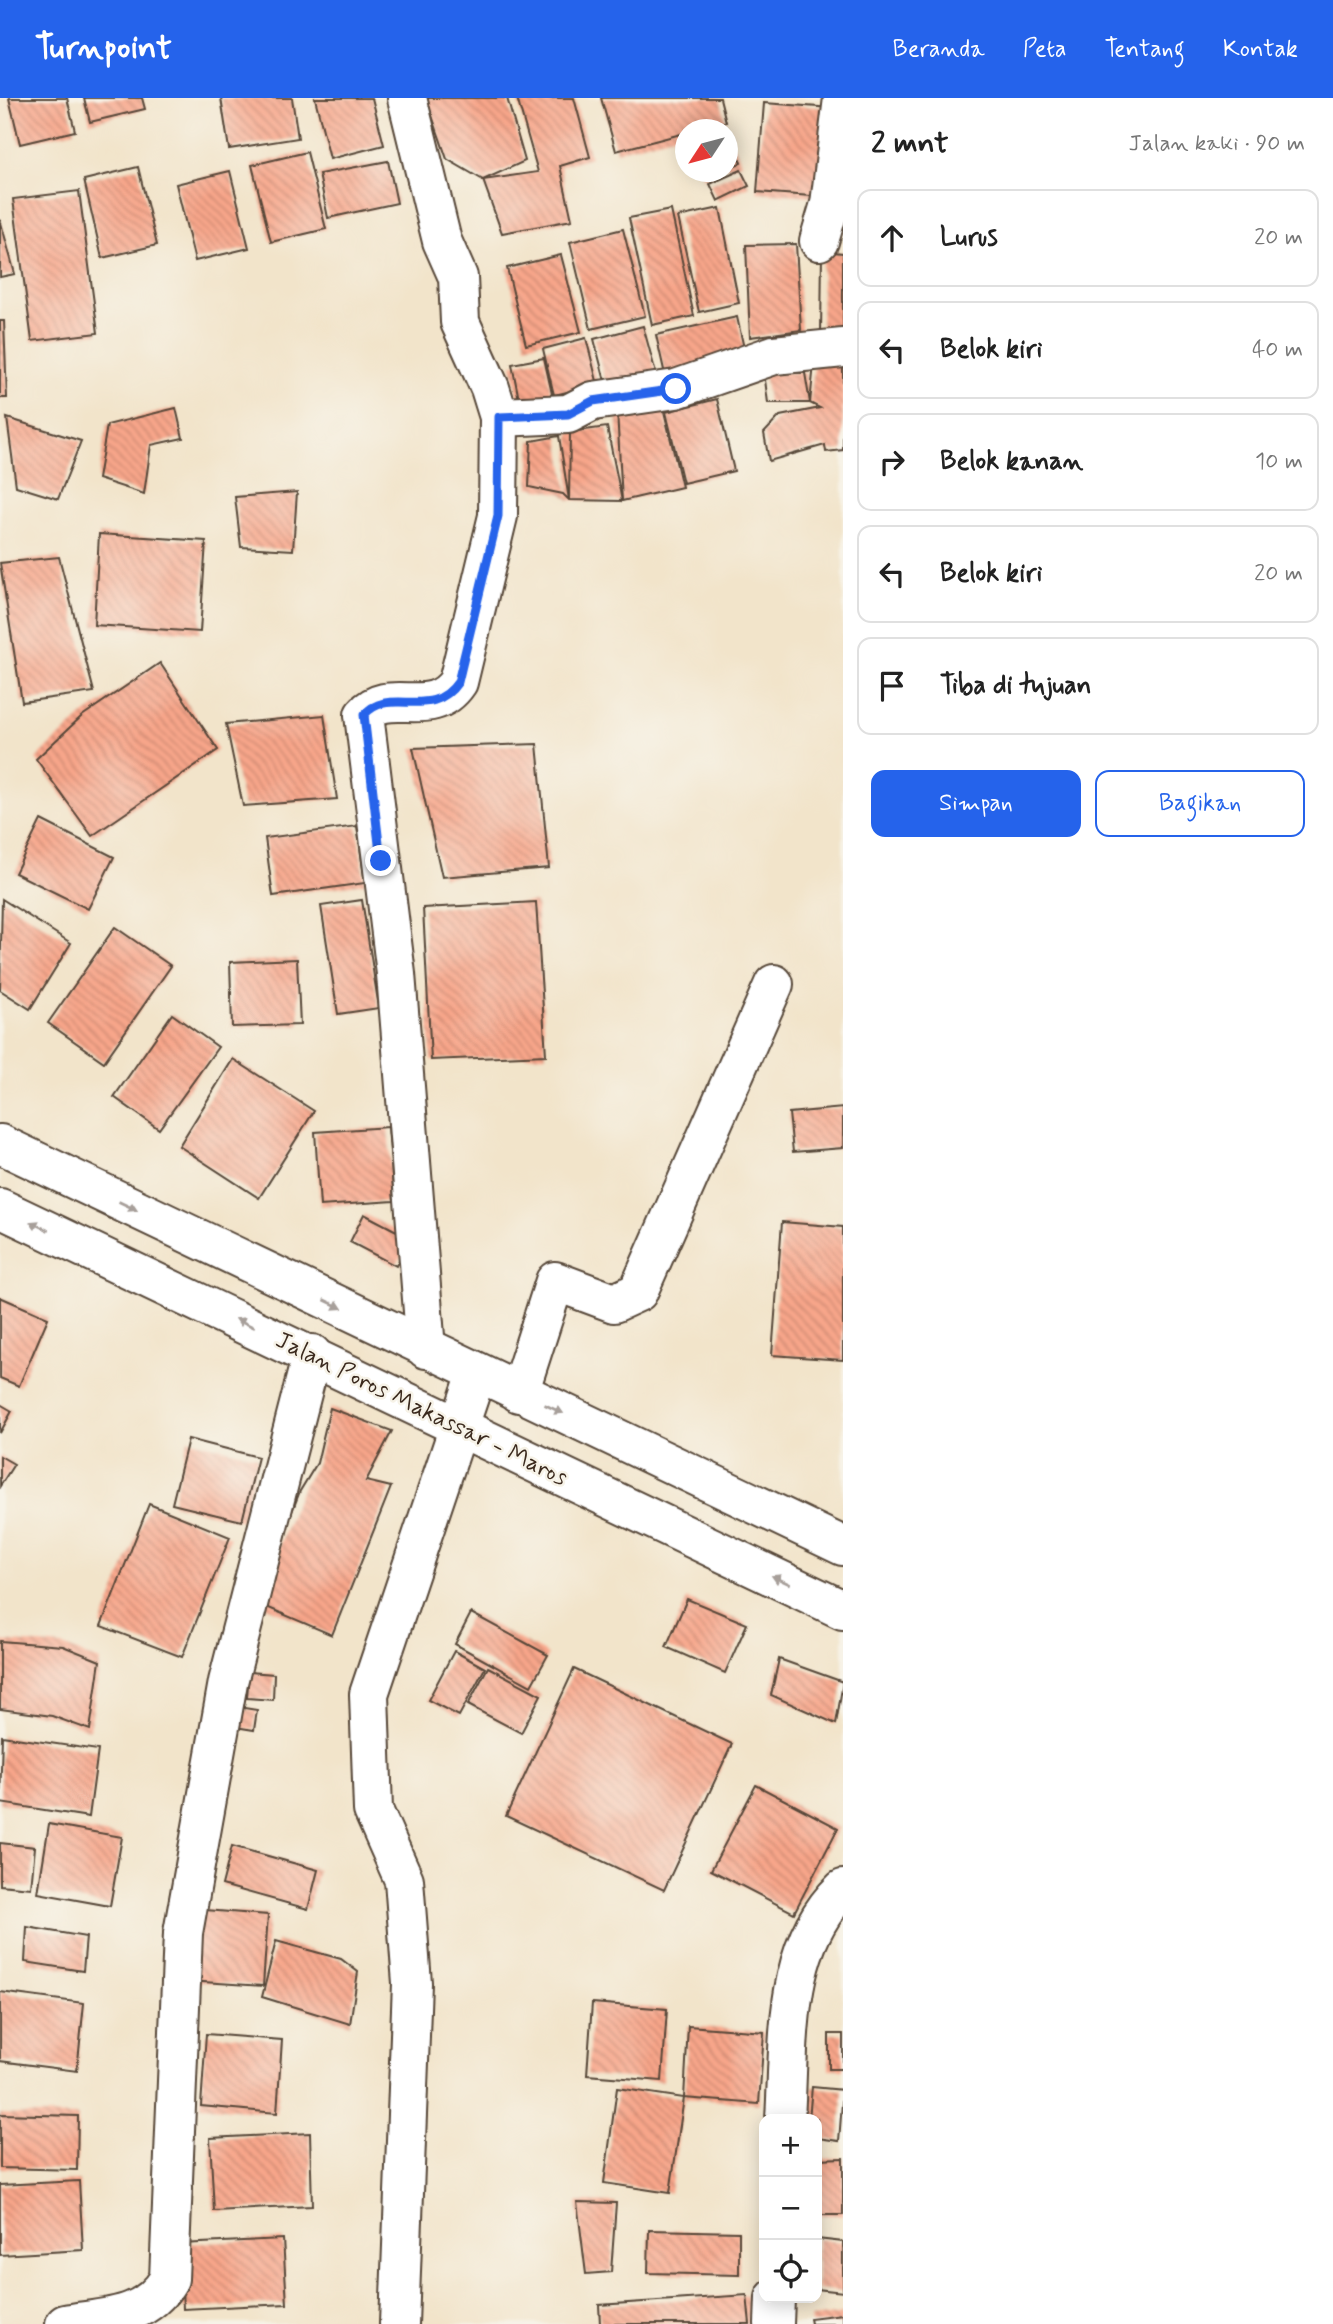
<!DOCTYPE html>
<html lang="id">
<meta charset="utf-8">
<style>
:root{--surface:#fff;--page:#f6f6f6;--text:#222;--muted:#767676;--line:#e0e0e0;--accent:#2563eb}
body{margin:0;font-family:Mynerve,sans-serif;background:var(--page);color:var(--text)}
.controls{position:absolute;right:21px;bottom:21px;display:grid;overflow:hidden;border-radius:14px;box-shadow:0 4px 18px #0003}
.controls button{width:63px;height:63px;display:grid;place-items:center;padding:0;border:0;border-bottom:2px solid var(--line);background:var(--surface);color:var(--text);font:35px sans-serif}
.compass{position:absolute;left:675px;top:21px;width:63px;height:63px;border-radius:50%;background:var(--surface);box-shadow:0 4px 18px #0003;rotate:234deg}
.stop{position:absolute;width:21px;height:21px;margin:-16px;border:5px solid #2563eb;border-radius:50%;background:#fff}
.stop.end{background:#2563eb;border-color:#fff;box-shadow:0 2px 7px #0008}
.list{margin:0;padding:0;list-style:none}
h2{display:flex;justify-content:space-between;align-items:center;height:91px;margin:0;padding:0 28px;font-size:30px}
h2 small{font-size:23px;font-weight:400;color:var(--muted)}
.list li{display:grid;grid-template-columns:46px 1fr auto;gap:21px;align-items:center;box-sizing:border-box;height:98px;margin:0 14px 14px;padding:0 14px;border:2px solid var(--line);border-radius:14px}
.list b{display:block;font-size:26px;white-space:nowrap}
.list em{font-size:23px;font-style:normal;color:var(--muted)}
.actions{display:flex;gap:14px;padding:21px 28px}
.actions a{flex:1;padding:16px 0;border:2px solid var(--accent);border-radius:14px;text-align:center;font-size:24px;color:var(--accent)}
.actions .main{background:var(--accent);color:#fff}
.icon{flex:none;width:38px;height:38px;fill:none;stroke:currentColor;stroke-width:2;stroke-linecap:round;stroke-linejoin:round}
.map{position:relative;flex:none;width:843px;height:2226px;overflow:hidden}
header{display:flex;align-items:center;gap:42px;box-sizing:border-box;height:98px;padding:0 35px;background:var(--accent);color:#fff}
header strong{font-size:33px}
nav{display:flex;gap:38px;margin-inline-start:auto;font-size:24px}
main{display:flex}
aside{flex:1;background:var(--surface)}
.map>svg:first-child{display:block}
.building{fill:url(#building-back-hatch)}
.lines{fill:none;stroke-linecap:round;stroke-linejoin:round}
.minor-casing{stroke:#564638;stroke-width:42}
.highway-casing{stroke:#564638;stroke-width:42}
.minor{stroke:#fff;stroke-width:38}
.highway{stroke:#fff;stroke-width:38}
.oneway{fill:#a79f9a}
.route{stroke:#2563eb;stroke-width:9}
.labels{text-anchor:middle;stroke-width:5;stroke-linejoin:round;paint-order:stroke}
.street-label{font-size:24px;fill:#3b2a1e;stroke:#f7f3e8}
</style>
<header>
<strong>Turnpoint</strong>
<nav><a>Beranda</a><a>Peta</a><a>Tentang</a><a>Kontak</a></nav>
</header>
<main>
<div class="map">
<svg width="843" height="2226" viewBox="0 0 843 2226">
<defs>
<pattern id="building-back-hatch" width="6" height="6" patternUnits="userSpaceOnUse" patternTransform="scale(1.75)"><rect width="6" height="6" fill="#f8a68a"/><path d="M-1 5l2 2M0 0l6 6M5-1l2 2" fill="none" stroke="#ca8770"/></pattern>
</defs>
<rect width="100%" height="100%" fill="#f7f3e8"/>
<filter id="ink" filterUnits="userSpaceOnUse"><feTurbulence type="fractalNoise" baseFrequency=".0143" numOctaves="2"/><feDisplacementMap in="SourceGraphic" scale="14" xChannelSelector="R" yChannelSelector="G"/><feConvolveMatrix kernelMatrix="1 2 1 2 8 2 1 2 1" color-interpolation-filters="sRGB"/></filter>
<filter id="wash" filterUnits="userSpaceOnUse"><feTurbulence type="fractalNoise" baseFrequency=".00686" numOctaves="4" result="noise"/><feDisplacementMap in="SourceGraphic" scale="28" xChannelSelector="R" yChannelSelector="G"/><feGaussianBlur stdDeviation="1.57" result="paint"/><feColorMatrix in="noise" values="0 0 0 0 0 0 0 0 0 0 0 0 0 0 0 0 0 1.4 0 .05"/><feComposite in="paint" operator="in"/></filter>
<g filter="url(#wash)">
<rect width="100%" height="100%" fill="#f2e4ca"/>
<g id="blocks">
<!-- building -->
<g class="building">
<polygon points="9,0 67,0 75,33 20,46"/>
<polygon points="84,0 142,0 145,11 90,24"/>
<polygon points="221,0 292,0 298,40 229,51"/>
<polygon points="315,0 372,0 384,47 330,61"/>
<polygon points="426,0 507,0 525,63 483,82 447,61"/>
<polygon points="517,0 574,0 590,59 560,68 572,122 502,135 483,82 538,74"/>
<polygon points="601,0 720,0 726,24 685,32 685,35 616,53"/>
<polygon points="764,5 832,10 825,99 757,94"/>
<polygon points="735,48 741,65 727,70 727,51"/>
<polygon points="307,54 326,131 271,144 252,67"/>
<polygon points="388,63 397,105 328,120 319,76"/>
<polygon points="138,69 157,147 102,160 84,82"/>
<polygon points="741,72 749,88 718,103 710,86"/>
<polygon points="230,73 249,150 195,163 176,86"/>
<polygon points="701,74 719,74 703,80"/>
<polygon points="79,93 98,235 32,243 13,101"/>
<polygon points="720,110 739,205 699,214 678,119"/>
<polygon points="671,112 694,218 652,227 629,120"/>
<polygon points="0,121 15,176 0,179"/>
<polygon points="623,131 645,218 591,231 570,144"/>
<polygon points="796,146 801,232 750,239 746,147"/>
<polygon points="822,153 843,155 843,237 821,238"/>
<polygon points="561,157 581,234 526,247 507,170"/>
<polygon points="737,219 747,264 666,281 656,237"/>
<polygon points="0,223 4,223 7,300 0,300"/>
<polygon points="643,228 657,279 607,291 594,241"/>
<polygon points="586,240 598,287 554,297 543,251"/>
<polygon points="544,260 554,305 521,312 512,266"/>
<polygon points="843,263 843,352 826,354 825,347 769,363 764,335 780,318 820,310 810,305 768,305 764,274 805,275 810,305 814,266"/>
<polygon points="717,301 734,373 683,385 666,314"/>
<polygon points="663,309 682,389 622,403 617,312"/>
<polygon points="176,310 183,340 151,347 144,396 98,381 107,327"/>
<polygon points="7,320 81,343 58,401 16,388"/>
<polygon points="607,329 622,403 569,402 563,396 529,389 531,343 559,338 569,402 570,334"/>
<polygon points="297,394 293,452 241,449 235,399"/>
<polygon points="99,436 206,443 200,534 94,527"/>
<polygon points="59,459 94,594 22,604 0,465"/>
<polygon points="160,565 218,652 92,738 36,661 82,618"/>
<polygon points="324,617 337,701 243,708 226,626"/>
<polygon points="537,646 549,770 442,779 413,650"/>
<polygon points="41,722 114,759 88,811 15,775"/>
<polygon points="357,728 365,785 273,798 265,740"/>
<polygon points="2,801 71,845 30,911 0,892"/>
<polygon points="362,802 379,910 338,916 321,808"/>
<polygon points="536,804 546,957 431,962 423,810"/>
<polygon points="115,829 171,868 104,964 48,925"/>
<polygon points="297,861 300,927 232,929 230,864"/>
<polygon points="172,916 218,949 159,1031 114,999"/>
<polygon points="233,961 314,1013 259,1100 179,1048"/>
<polygon points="843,1010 843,1050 793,1054 789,1015"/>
<polygon points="388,1029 394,1103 320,1108 315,1034"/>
<polygon points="364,1116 410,1140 396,1168 350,1144"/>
<polygon points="782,1124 843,1129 843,1262 772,1257"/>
<polygon points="0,1199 48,1220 19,1288 0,1280"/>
<polygon points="0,1306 12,1313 0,1335"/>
<polygon points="330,1310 392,1333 366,1383 391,1389 332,1537 257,1505 300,1393 317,1365"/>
<polygon points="188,1341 258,1359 242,1423 172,1406"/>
<polygon points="0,1358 14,1366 0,1388"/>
<polygon points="149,1406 230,1439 182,1559 101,1528"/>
<polygon points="687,1501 747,1526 725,1575 666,1549"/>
<polygon points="471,1515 548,1557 531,1588 455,1546"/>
<polygon points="0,1543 63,1548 100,1563 90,1632 52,1618 0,1611"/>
<polygon points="454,1553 485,1570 459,1618 428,1602"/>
<polygon points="779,1561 843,1584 836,1626 771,1597"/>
<polygon points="488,1569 541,1597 521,1635 468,1607"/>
<polygon points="574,1571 732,1646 664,1792 506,1718"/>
<polygon points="249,1574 274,1576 273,1602 247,1600"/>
<polygon points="232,1608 257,1612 254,1632 229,1628"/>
<polygon points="2,1638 98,1652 89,1719 0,1705"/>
<polygon points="756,1687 838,1730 794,1815 711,1772"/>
<polygon points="49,1726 122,1739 110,1808 38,1795"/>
<polygon points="0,1745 35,1749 31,1790 0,1787"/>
<polygon points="232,1748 318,1772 308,1811 222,1787"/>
<polygon points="193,1811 268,1817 263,1888 188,1883"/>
<polygon points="27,1829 86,1839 83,1873 25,1864"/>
<polygon points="276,1843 341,1861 358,1874 350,1926 262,1899"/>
<polygon points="0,1894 84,1905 77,1973 0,1963"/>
<polygon points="592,1905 667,1911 662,1983 587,1977"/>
<polygon points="688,1928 764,1934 759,2006 684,2000"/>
<polygon points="206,1936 282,1942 277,2015 201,2008"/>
<rect x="829" y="1936" width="14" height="35"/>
<polygon points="812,1989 843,1992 839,2043 817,2040 817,2021 809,2021"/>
<polygon points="617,1990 684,2000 670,2095 604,2085"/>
<polygon points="0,2016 78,2018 77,2072 0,2070"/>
<polygon points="310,2035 312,2108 214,2113 210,2040"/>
<polygon points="843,2060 843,2117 817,2117 817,2061"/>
<polygon points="79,2083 83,2152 0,2157 0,2087"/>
<polygon points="577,2104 616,2105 611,2174 586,2176"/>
<polygon points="649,2132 739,2134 739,2177 648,2175"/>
<polygon points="283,2141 287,2206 183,2211 180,2146"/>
<polygon points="817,2141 843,2144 843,2194 817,2191"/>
<polygon points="747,2197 750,2226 600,2226 599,2207"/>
<polygon points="843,2216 843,2226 811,2226 810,2220"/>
</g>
</g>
</g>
<g filter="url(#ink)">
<use href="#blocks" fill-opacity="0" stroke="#564638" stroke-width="2"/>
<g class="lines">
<defs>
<g id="minor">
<path d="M407,0L442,143L458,179L460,224L490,290L499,319L498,418L458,584C431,624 389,587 364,617L396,876L426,1251"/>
<polyline points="819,143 830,106 843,0"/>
<polyline points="499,319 568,316 593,303 676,291 774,257 843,250"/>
<polyline points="519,1295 555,1183 614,1205 638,1194 774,886"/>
<path d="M785,2021C790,1943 782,1849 843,1791"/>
<path d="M65,2226C107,2219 145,2221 169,2181L183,1835L228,1584L312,1256"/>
<polyline points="399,2226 412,1885 404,1782 373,1712 369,1596 477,1275"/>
<polyline points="774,2226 775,2200"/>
</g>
<g id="highway">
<polyline points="0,1046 843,1448"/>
<polyline points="0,1110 843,1512"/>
</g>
</defs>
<!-- minor casing -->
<use href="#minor" class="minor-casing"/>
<!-- highway casing -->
<use href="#highway" class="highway-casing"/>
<!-- minor -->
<use href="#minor" class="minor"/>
<!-- highway -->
<use href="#highway" class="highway"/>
</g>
<!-- one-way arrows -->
<defs><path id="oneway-solid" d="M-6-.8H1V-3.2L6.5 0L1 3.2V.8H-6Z" transform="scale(1.75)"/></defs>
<g class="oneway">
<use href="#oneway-solid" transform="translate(128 1108) rotate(26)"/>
<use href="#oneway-solid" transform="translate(39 1128) rotate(-155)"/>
<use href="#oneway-solid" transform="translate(333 1206) rotate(26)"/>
<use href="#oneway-solid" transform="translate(245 1225) rotate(-155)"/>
<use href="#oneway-solid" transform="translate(554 1311) rotate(25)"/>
<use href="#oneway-solid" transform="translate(781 1482) rotate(-155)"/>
</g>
</g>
<g class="lines" filter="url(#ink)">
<!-- route -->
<path class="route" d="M381,763L364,617C389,587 431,624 458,584L498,418L499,319L568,316L593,303L676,291"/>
</g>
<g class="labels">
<!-- street labels -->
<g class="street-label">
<text transform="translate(422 1310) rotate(26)" y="8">Jalan Poros Makassar - Maros</text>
</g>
</g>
</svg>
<div class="controls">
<button>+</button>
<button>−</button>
<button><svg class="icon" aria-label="locate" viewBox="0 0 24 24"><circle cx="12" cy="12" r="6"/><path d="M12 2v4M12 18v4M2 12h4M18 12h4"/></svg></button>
</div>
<svg class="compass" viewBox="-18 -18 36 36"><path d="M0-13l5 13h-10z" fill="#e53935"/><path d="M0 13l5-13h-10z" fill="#767676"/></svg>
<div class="stop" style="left:676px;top:291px"></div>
<div class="stop end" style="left:381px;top:763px"></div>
</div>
<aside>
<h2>2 mnt<small>Jalan kaki · 90 m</small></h2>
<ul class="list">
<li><svg class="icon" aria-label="ahead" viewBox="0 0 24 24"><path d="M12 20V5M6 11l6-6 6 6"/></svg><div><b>Lurus</b></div><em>20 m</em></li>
<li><svg class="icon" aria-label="left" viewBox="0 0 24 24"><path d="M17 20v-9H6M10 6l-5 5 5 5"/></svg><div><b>Belok kiri</b></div><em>40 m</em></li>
<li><svg class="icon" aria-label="right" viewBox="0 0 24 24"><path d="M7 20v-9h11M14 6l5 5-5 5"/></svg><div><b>Belok kanan</b></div><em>10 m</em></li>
<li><svg class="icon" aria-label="left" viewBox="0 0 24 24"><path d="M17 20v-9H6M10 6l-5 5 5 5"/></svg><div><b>Belok kiri</b></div><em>20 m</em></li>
<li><svg class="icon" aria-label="arrive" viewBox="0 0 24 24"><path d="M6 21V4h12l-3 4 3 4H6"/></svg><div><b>Tiba di tujuan</b></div></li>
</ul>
<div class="actions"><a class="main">Simpan</a><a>Bagikan</a></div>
</aside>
</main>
